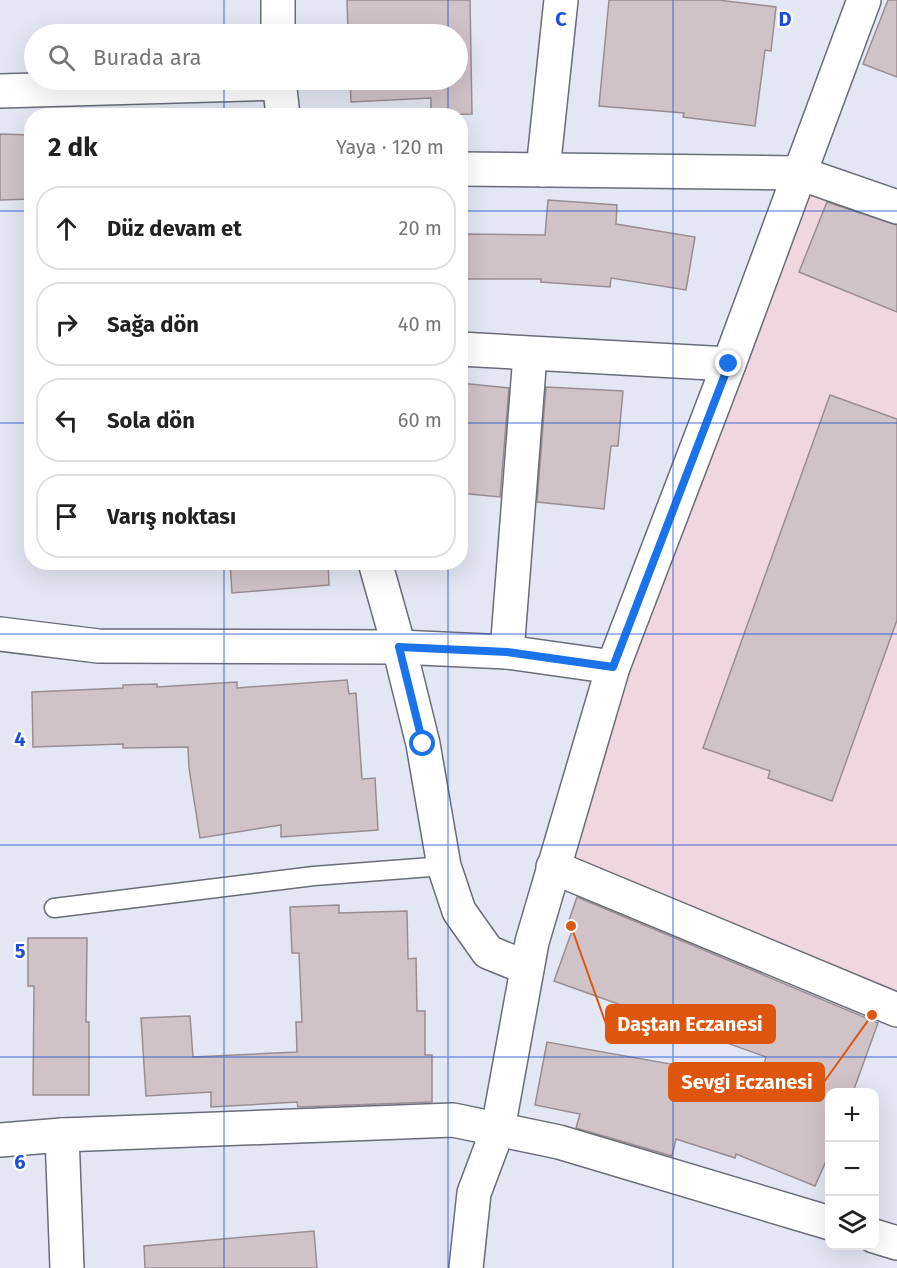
<!DOCTYPE html>
<html lang="tr">
<meta charset="utf-8">
<style>
:root{--surface:#fff;--page:#f2f2f2;--text:#202124;--muted:#757577;--line:#e0e0e0}
body{margin:0;font-family:"Fira Sans",sans-serif;background:var(--page);color:var(--text)}
.controls{position:absolute;right:18px;bottom:18px;display:grid;overflow:hidden;border-radius:12px;box-shadow:0 6px 24px #0002}
.controls button{width:54px;height:54px;display:grid;place-items:center;padding:0;border:0;border-bottom:2px solid var(--line);background:var(--surface);color:var(--text);font:30px sans-serif}
.stop{position:absolute;width:18px;height:18px;margin:-14px;border:4px solid #1a73e8;border-radius:50%;background:#fff}
.stop.end{background:#1a73e8;border-color:#fff;box-shadow:0 2px 6px #0008}
.list{margin:0;padding:0;list-style:none}
h2{display:flex;justify-content:space-between;align-items:center;height:78px;margin:0;padding:0 24px;font-size:26px}
h2 small{font-size:20px;font-weight:400;color:var(--muted)}
.list li{display:grid;grid-template-columns:39px 1fr auto;gap:18px;align-items:center;box-sizing:border-box;height:84px;margin:0 12px 12px;padding:0 12px;border:2px solid var(--line);border-radius:24px}
.list b{display:block;font-size:22px;white-space:nowrap}
.list em{font-size:20px;font-style:normal;color:var(--muted)}
.icon{flex:none;width:33px;height:33px;fill:none;stroke:currentColor;stroke-width:2;stroke-linecap:round;stroke-linejoin:round}
.map{position:relative;flex:none;width:897px;height:1268px;overflow:hidden}
.search{position:absolute;background:var(--surface);box-shadow:0 6px 24px #0002;left:24px;top:24px;width:444px;height:66px;display:flex;align-items:center;gap:15px;box-sizing:border-box;padding:0 21px;border-radius:33px;color:var(--muted);font-size:22px}
.panel{position:absolute;background:var(--surface);box-shadow:0 6px 24px #0002;left:24px;top:108px;width:444px;height:462px;border-radius:24px}
.map>svg:first-child{display:block}
.medical{fill:#efd6df}
.building{fill:#d0c3c8;stroke:#9a8d92;stroke-width:1.5}
.lines{fill:none;stroke-linecap:round;stroke-linejoin:round}
.service-casing{stroke:#696d77;stroke-width:21}
.minor-casing{stroke:#696d77;stroke-width:36}
.service{stroke:#fff;stroke-width:18}
.minor{stroke:#fff;stroke-width:33}
.route{stroke:#1a73e8;stroke-width:8}
.grid{fill:none;stroke:#1d4ed8;stroke-width:1.5;stroke-opacity:0.55}
.grid-label{font-size:20px;text-anchor:middle;font-weight:bold;fill:#1d4ed8;stroke:#fff;stroke-width:4.5;stroke-linejoin:round;paint-order:stroke}
.leader{fill:none;stroke:#de560d;stroke-width:2}
.callout-dot{fill:#de560d;stroke:#fff;stroke-width:2}
.callout{fill:#de560d;stroke:#de560d;stroke-width:2}
.callout-label{font-size:20px;text-anchor:middle;font-weight:bold;fill:#fff}
</style>
<div class="map">
<svg width="897" height="1268" viewBox="0 0 897 1268">
<rect width="100%" height="100%" fill="#e3e7f3"/>
<!-- medical -->
<polygon class="medical" points="799,173 897,207 897,1010 553,867"/>
<!-- building -->
<g class="building">
<polygon points="347,0 470,0 472,114 431,115 431,98 351,102 350,80 458,80 458,34 348,34"/>
<polygon points="609,0 718,0 776,7 771,51 765,50 755,126 683,117 684,113 599,106"/>
<polygon points="888,0 897,0 897,77 863,64"/>
<polygon points="0,134 32,135 32,199 0,200"/>
<polygon points="548,200 617,205 616,224 695,237 686,290 611,278 610,287 541,282 541,279 460,279 460,234 545,235"/>
<polygon points="827,202 897,225 897,312 799,272"/>
<polygon points="460,383 509,388 500,497 460,493"/>
<polygon points="546,387 623,391 618,446 611,446 604,509 537,502"/>
<polygon points="830,395 897,419 897,620 832,801 768,778 770,771 703,748"/>
<polygon points="230,562 328,562 329,585 232,593"/>
<polygon points="347,680 349,694 356,693 362,779 375,778 378,830 281,837 281,825 200,838 189,768 188,747 123,748 123,744 33,747 32,692 123,688 123,685 157,684 157,687 237,682 237,688"/>
<polygon points="577,897 878,1023 853,1092 830,1092 830,1152 815,1186 736,1154 735,1158 676,1139 672,1156 576,1128 580,1114 535,1105 547,1042 760,1080 766,1057 554,981 572,931 566,929"/>
<polygon points="339,905 339,913 407,911 408,959 416,958 417,1011 425,1011 425,1055 432,1055 432,1102 298,1107 297,1102 211,1107 211,1092 146,1096 141,1018 190,1016 193,1057 297,1052 296,1022 302,1022 299,953 292,953 290,907"/>
<polygon points="28,938 87,938 86,1022 89,1022 89,1095 33,1095 34,986 28,986"/>
<polygon points="314,1231 317,1268 145,1268 144,1246"/>
</g>
<g class="lines">
<defs>
<polyline id="service" points="54,908 314,876 444,866"/>
<g id="minor">
<polyline points="278,0 278,34"/>
<polyline points="279,80 283,116"/>
<polyline points="0,91 279,83"/>
<polyline points="460,169 799,173 897,207"/>
<polyline points="543,170 561,0"/>
<polyline points="460,349 729,364"/>
<polyline points="375,562 399,647 423,744 444,866 459,911 488,952 527,968"/>
<polyline points="0,634 98,646 399,647 507,652 613,667"/>
<polyline points="507,652 530,355"/>
<polyline points="553,867 897,1010"/>
<polyline points="62,1135 67,1268"/>
<polyline points="0,1140 62,1135 453,1120 559,1142 830,1223"/>
<polyline points="874,1236 897,1243"/>
<polyline points="466,1268 474,1193 498,1129 532,942 613,667 729,364 864,0"/>
</g>
</defs>
<!-- service casing -->
<use href="#service" class="service-casing"/>
<!-- minor casing -->
<use href="#minor" class="minor-casing"/>
<!-- service -->
<use href="#service" class="service"/>
<!-- minor -->
<use href="#minor" class="minor"/>
</g>
<g class="lines">
<!-- route -->
<polyline class="route" points="423,744 399,647 507,652 613,667 729,364"/>
</g>
<!-- grid -->
<path class="grid" d="M224,0V34M448,0V34M673,0V1268M224,80V116M448,80V116M0,211H32M460,211H897M0,423H32M460,423H897M224,562V1268M448,562V1268M0,634H897M0,845H897M0,1057H897"/>
<g class="grid-label">
<text x="561" y="26">C</text>
<text x="785" y="26">D</text>
<text x="20" y="746">4</text>
<text x="20" y="958">5</text>
<text x="20" y="1169">6</text>
</g>
<!-- callouts -->
<path class="leader" d="M571 926L606 1024M872 1015L824 1082"/>
<g class="callout-dot">
<circle cx="571" cy="926" r="6"/>
<circle cx="872" cy="1015" r="6"/>
</g>
<g class="callout">
<rect x="606" y="1005" width="169" height="38" rx="6"/>
<rect x="669" y="1063" width="155" height="38" rx="6"/>
</g>
<g class="callout-label">
<text x="690" y="1031">Daştan Eczanesi</text>
<text x="747" y="1089">Sevgi Eczanesi</text>
</g>
</svg>
<div class="controls">
<button>+</button>
<button>−</button>
<button><svg class="icon" aria-label="layers" viewBox="0 0 24 24"><path d="M12 4l9 5-9 5-9-5zM3 14l9 5 9-5"/></svg></button>
</div>
<div class="stop" style="left:423px;top:744px"></div>
<div class="stop end" style="left:729px;top:364px"></div>
<div class="search"><svg class="icon" aria-label="search" viewBox="0 0 24 24"><circle cx="10" cy="10" r="6"/><path d="M15 15l6 6"/></svg>Burada ara</div>
<section class="panel">
<h2>2 dk<small>Yaya · 120 m</small></h2>
<ul class="list">
<li><svg class="icon" aria-label="ahead" viewBox="0 0 24 24"><path d="M12 20V5M6 11l6-6 6 6"/></svg><div><b>Düz devam et</b></div><em>20 m</em></li>
<li><svg class="icon" aria-label="right" viewBox="0 0 24 24"><path d="M7 20v-9h11M14 6l5 5-5 5"/></svg><div><b>Sağa dön</b></div><em>40 m</em></li>
<li><svg class="icon" aria-label="left" viewBox="0 0 24 24"><path d="M17 20v-9H6M10 6l-5 5 5 5"/></svg><div><b>Sola dön</b></div><em>60 m</em></li>
<li><svg class="icon" aria-label="arrive" viewBox="0 0 24 24"><path d="M6 21V4h12l-3 4 3 4H6"/></svg><div><b>Varış noktası</b></div></li>
</ul>
</section>
</div>
